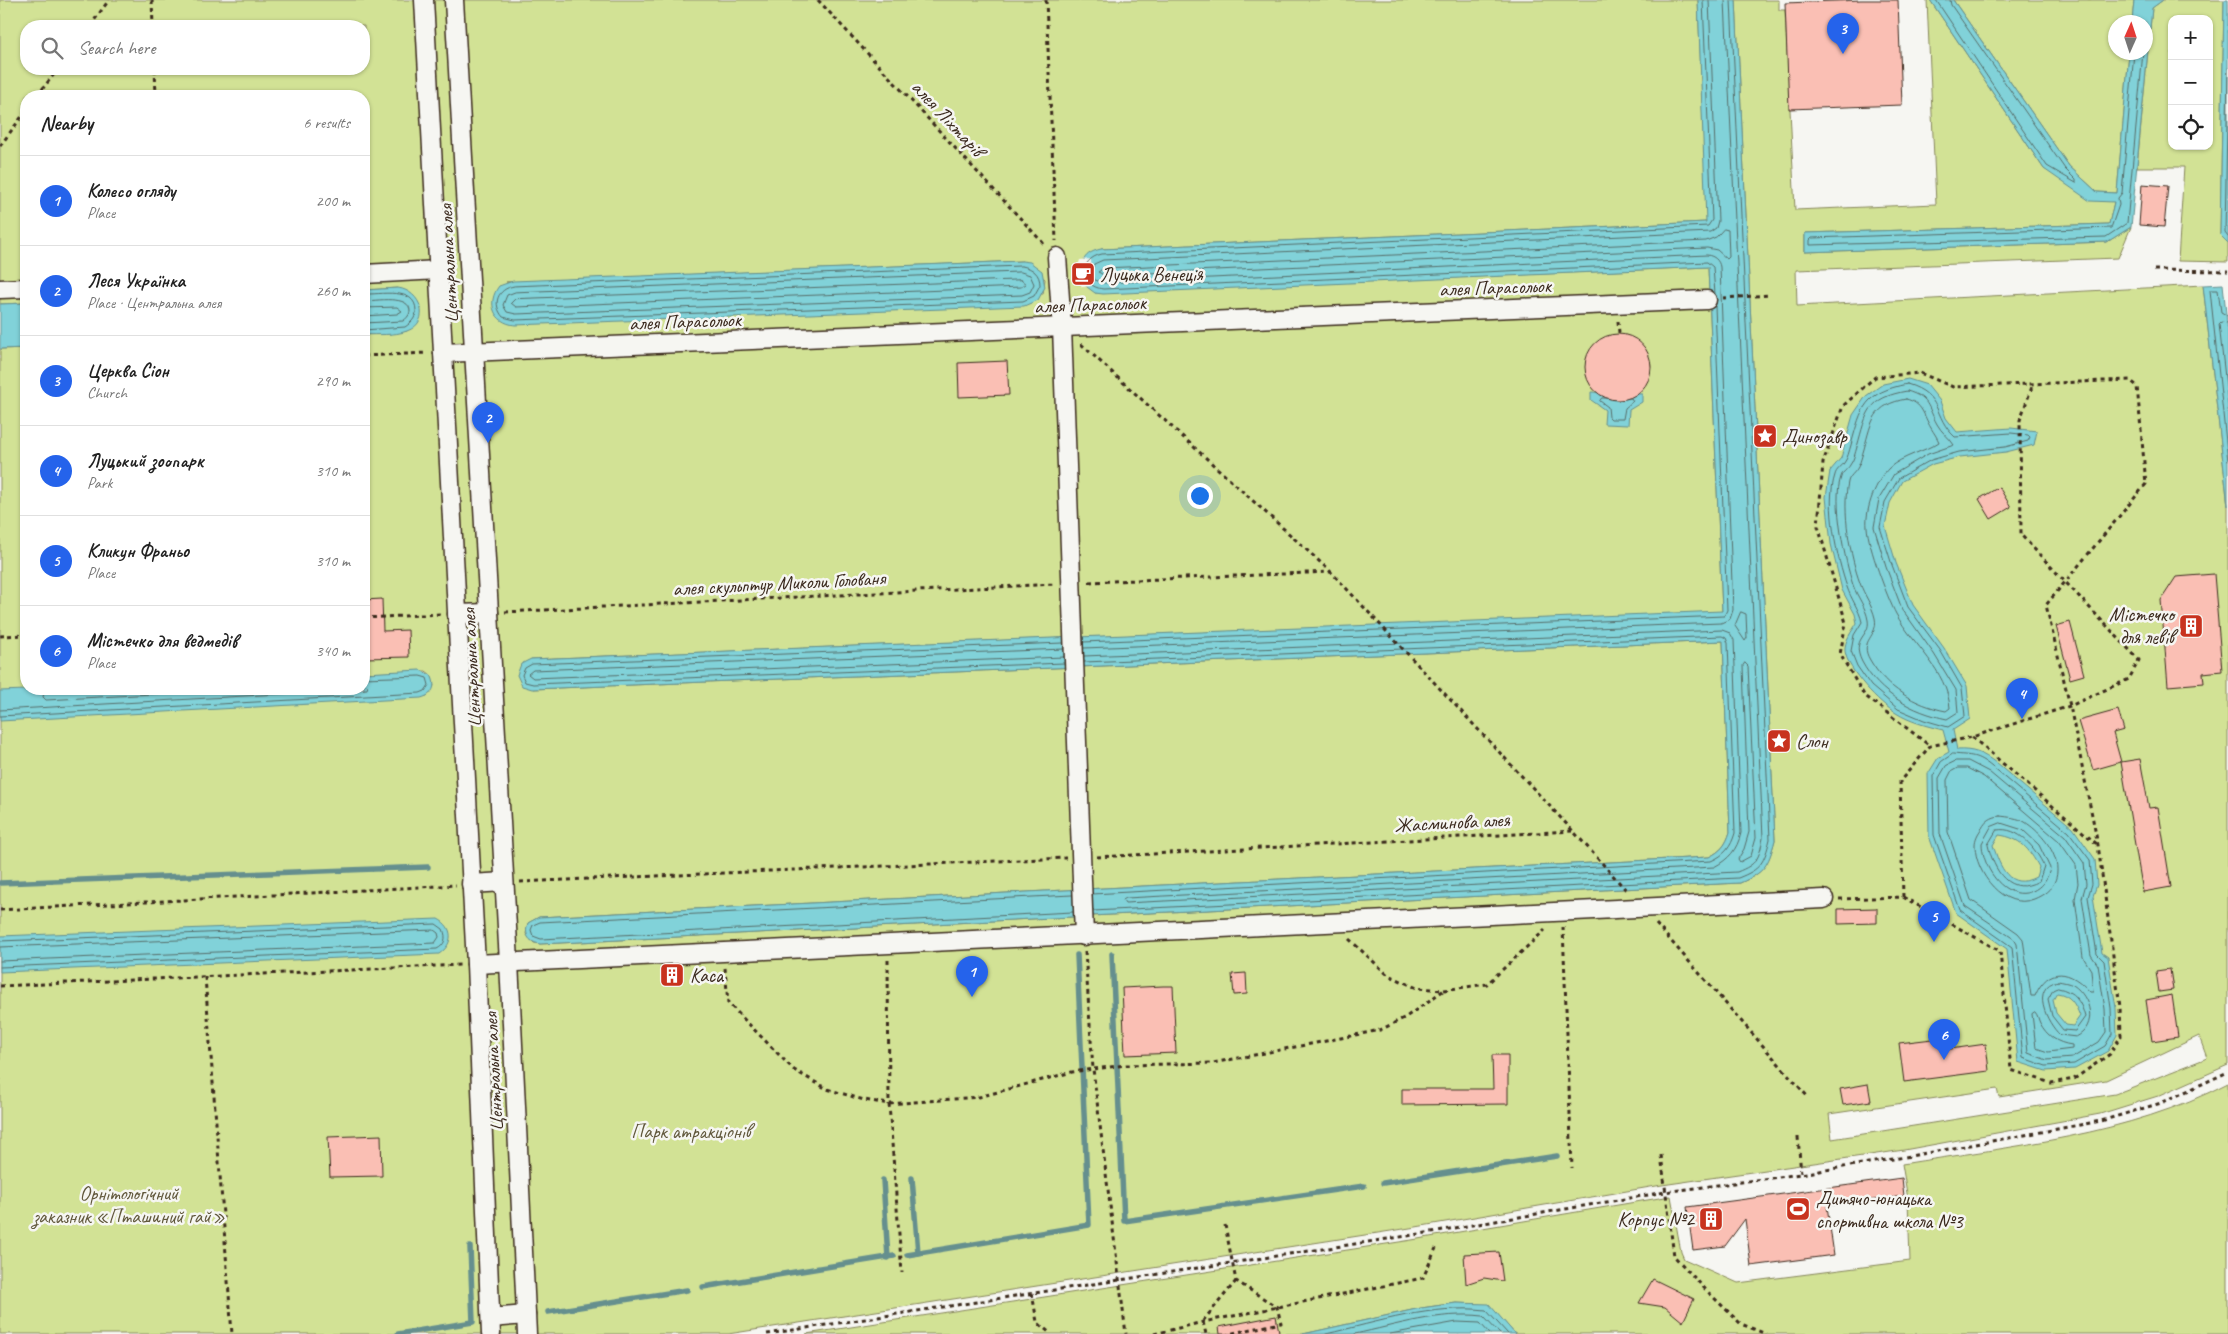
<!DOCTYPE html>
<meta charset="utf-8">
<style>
:root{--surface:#fff;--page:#f6f6f6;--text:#222;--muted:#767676;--line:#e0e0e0;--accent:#2563eb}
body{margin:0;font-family:Caveat,sans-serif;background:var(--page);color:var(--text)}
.controls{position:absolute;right:15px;top:15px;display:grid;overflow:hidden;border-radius:10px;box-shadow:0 1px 4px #0004}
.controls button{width:45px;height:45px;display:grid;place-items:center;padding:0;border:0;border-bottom:1px solid var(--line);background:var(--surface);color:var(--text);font:25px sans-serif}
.compass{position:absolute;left:2108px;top:15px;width:45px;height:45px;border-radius:50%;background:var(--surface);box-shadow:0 1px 4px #0004;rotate:3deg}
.you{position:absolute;left:1199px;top:495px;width:18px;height:18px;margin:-12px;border:4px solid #fff;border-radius:50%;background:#1a73e8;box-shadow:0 0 0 8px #1a73e833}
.badge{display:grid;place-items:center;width:32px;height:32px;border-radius:50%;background:var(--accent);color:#fff;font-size:16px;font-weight:700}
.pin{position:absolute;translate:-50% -41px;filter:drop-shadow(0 1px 2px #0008)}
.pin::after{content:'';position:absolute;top:26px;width:18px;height:15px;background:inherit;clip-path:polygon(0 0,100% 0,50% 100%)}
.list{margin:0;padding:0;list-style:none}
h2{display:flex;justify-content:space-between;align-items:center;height:65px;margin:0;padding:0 20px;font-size:21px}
h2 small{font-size:16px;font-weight:400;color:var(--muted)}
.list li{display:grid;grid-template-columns:32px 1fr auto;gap:15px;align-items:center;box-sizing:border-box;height:90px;padding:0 20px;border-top:1px solid var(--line)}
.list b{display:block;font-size:19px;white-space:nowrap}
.list p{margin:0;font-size:16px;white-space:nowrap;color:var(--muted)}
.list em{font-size:16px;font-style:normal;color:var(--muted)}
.icon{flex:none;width:28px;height:28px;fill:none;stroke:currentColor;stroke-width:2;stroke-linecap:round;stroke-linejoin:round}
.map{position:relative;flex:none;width:2228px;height:1334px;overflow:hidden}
.search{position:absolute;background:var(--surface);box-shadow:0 1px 4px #0004;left:20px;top:20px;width:350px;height:55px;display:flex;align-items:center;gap:12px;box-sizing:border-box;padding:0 18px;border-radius:20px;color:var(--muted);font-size:19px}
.panel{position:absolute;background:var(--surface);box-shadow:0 1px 4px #0004;left:20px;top:90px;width:350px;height:605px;border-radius:20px}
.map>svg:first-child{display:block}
.green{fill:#d2e295;stroke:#86865a;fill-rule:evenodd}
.water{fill:#81d2d9;stroke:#658f8e;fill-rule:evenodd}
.pier{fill:#f6f6f2}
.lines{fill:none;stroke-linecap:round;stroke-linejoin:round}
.shore{stroke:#576d69;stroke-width:1}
.stream{stroke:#658f8e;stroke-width:5.5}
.building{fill:#fabfb4;stroke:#3b2a1e}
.minor-casing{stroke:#3b2a1e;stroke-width:21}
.path{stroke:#3b2a1e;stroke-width:3;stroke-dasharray:4 4;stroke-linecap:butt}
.minor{stroke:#f6f6f2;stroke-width:18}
.labels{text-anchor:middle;stroke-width:5;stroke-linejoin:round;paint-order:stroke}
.street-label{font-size:20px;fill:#3b2a1e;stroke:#f6f6f2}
.poi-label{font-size:20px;fill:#3b2a1e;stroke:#f6f6f2;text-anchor:start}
.park-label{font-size:20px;fill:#61583c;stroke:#f6f6f2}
</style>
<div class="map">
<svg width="2228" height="1334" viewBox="0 0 2228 1334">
<rect width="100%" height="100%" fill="#f6f6f2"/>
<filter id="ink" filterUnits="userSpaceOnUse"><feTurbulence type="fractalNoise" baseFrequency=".02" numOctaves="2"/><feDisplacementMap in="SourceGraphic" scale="10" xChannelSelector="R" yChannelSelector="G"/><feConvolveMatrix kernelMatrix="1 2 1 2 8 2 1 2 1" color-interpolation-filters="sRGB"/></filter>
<g filter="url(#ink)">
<!-- green -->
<g class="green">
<path d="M0,0H1698L1707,222L1101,249L1095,293L1708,267L1722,612L531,659L533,689L1723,641L1730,832C1726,845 1721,851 1709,857L539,917L528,923L526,934L534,943L540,944L1740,883C1764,873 1768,865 1775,840L1736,0H1779V10H1785L1795,210L1936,204L1927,0H1930L2044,169L2114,202L2109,224L1805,233V252L2107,242L2131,227L2118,258L1796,270L1797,306L2203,285L2228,506V1065L2158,1096L2100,1114L1904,1150L1662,1185L1410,1228L728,1334H0V349L26,348V689H223L427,696L434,686L431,675L426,671L364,673V335L407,331L398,288L364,290V96H26V303L0,304ZM26,26H364V69H26ZM1022,261L1045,279L1043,294L506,282ZM2199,1036L2207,1058L2115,1094L1832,1139L1829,1114L1997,1089L1999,1097L2106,1080Z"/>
<polygon points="1953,0 2134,0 2132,22 2116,22 2116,52 2129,53 2117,193 2097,192 2069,166"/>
<path d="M2163,0H2224L2220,235L2228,243V262L2178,261L2184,167H2137L2152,8ZM2172,19H2209V146H2172Z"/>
<path d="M2228,1083V1334H1515L1489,1305L1456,1303L1421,1308L1303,1334H806L1412,1240L1671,1196L1681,1252L1684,1259L1738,1283L1910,1261L1908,1199L1902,1164C2012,1146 2128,1136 2228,1083Z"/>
</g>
<!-- water -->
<g class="water">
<path d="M1698,0H1736L1775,840C1768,866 1765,872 1740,883L540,944C528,942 524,934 528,923L539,917L1709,857C1721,851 1726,845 1730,832L1723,641L532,689L522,686L517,675L521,664L531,659L1722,611L1708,267L1103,294L1095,293L1083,284C1082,265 1079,254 1101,249L1706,222Z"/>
<polygon points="1930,0 1953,0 2069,166 2097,192 2117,193 2129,53 2146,52 2146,22 2132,22 2134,0 2163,0 2152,8 2131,227 2107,242 1805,252 1805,233 2109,224 2114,202 2090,201 2044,169"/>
<polygon points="2224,0 2228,0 2228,243 2220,235"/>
<path d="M1022,261L1030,262L1042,271L1045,287L1038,300L1024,306L515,325C494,323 486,303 499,286L513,281Z"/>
<polygon points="2223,284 2228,333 2228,506 2203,285"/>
<path d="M398,288C421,291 432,322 407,331C394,336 377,334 364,335V290Z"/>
<polygon points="26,303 26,348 0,349 0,304"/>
<path d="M1908,379L1927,385L1940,401L1946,418L1957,432L2011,428L2037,431L2034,445L2006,452L1960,457L1933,464L1902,481L1890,503L1885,526L1896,563L1913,605L1944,648L1967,686L1970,719L1953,730L1957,750C1973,749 1983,753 1996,763L2073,828L2095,859L2097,885L2093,896L2102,953L2108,957L2116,1008L2117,1035L2108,1051L2075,1069L2046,1071L2018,1062L2007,949L1956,913L1929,836L1928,774L1938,758L1949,752L1943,730C1927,726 1910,722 1896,713C1880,704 1847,670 1845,651C1844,641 1852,631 1857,623L1855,614L1842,590L1831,544L1826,497L1830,471L1841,458L1853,415L1866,396L1883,384ZM1999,835C2021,838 2029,849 2039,867L2036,877C2009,891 2000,867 1993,845ZM2057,993C2071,995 2075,1004 2080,1016L2073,1026L2066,1025L2056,1013L2053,1000Z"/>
<polygon points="1591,392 1642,394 1642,402 1629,410 1628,425 1604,424 1605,410 1591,400"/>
<path d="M420,670L431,675C437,686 433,695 421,698L0,721V691L53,689H364V673Z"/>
<path d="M438,919C454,927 454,944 439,954L0,972V936Z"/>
<polygon points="1456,1303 1489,1304 1515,1334 1303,1334 1421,1308"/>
</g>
<!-- pier -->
<polygon class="pier" points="1091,259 1092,286 1082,287 1077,276 1078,266 1080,260"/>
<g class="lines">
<!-- shore -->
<g class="shore">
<path d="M1703,0L1712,220L1708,226L1102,254C1078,259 1079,286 1103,289L1707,262L1713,267L1715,294"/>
<polyline points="1936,0 2047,166 2076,183 2076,180 2065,169 1951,5 1950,0"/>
<polyline points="2134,52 2122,193 2118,198 2119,205 2111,228 1812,238 1810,240 1810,245 2106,237 2127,223 2143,52"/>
<polyline points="2228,68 2225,233 2228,237"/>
<polygon points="1724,229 1728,230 1729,257 1727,259 1717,250 1707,248 1104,275 1098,272 1104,268 1706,241 1716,237"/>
<path d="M1022,266C1033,268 1040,274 1040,285L1034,296L1023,301L515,320L503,317C492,304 497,289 514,286Z"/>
<polygon points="1021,272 1030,275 1034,284 1030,292 1022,295 516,314 507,312 503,305 507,295 515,292"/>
<polygon points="1021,280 1026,284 1021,287 516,307 511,303 515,299"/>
<path d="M364,294C379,295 416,286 416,311C416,318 411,323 405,327L364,330"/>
<path d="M364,301C375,301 411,294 410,312C409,316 406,319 403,321L364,323"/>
<polyline points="364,308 397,307 402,311 397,314 364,316"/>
<polyline points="2228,316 2221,312 2218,290 2210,290 2228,461"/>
<polyline points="2228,323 2221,322 2219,324 2228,404"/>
<path d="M1907,384C1944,395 1932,416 1955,437L2011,433L2028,435L2030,437L2028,441L2005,447L1959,452L1931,460L1899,478L1885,502L1880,527L1892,565L1908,607L1940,650L1962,688L1965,716L1948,727L1924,720L1898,709L1871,686L1857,666L1851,651L1854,635L1862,622C1859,609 1851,599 1847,587C1837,558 1825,505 1835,475C1836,470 1841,467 1844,463C1848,458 1849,451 1851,445C1862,406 1864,393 1907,384Z"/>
<path d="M1907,391C1930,398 1927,406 1937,424C1941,432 1950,438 1954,445L1928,454L1894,474L1879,499L1874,527L1886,567L1902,609L1934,654L1956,690L1958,712L1947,719C1913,712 1879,694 1862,662C1850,638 1871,636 1868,620C1866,607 1857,597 1853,585C1845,561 1832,501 1841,477C1842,472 1848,469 1850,465C1854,460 1855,453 1857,447C1867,412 1867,398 1907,391Z"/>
<polygon points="1602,398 1631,398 1633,401 1625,408 1623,419 1611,419 1609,417 1608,407 1600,401"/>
<path d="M1906,399C1923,403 1923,415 1931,428C1934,433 1937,437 1939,442C1926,451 1902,456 1889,468C1876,481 1865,509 1867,527C1868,546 1887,597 1896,614C1913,645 1947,670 1950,708L1946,711C1915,705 1886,688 1870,660C1858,640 1879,637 1875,618C1872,605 1864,595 1860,583C1850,556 1842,511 1848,482C1849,476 1855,473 1858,467C1861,461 1862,455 1864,449C1872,420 1873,405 1906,399Z"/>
<polygon points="1741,612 1746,614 1747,638 1745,641 1735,626"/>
<polyline points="1083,642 1724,616 1727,610 1715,306"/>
<polyline points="1063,643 532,664 525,668 522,675 525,682 533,684 1064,663"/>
<path d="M1084,648L1721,623L1730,619L1733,610L1720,267C1719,260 1714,256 1707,255L1104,283L1095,280L1091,271L1094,264L1103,260L1710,232L1716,228L1718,221L1709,0"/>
<polyline points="1064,649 533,670 528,674 533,678 1064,657"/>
<path d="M1084,656L1722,630L1730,633L1734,640L1741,833C1737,850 1729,859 1714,867L1126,898L1123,900L1125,903L1737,872C1757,864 1759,859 1763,838L1725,0"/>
<path d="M1084,662L1722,636L1726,638L1728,643L1735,833C1731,847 1725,855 1711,861L1092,894"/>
<polygon points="1745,663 1748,666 1756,838 1751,856 1740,862 1738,859 1744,849 1749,832 1743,666"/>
<polyline points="45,689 43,697 46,700 242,689"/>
<polyline points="0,710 367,689 368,686 364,684"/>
<polyline points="0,716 420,693 425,691 429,685 427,678 420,676 364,678"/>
<path d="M1953,754C1972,756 1976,754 1992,767L2069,832L2090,860L2092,884L2088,897L2097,954L2104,961L2111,1008L2112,1034L2105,1046L2074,1064L2046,1066L2023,1058L2012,947L1960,910L1934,835L1933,776L1941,762Z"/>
<polygon points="1956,761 1968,761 1989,772 2065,836 2084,863 2086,884 2082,898 2091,955 2098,965 2105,1009 2106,1032 2099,1042 2072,1058 2047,1060 2028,1053 2017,944 2014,939 1965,906 1940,834 1939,778 1946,766"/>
<path d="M1958,768H1967L1984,777L2059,841L2076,865L2078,883L2075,899L2083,957L2091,970L2093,992H2090C2071,970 2048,965 2035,996H2031L2023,939L2018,933L1971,900L1948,832L1947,780L1951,772Z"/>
<path d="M2000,816C2008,817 2019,818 2025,822C2053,840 2076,882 2034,899C2004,911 1975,873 1975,845C1975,839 1978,833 1982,828C1986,821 1991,817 2000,816Z"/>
<path d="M2001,823L2023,830L2039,845L2050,868C2047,886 2028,900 2009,890C1993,882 1982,860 1982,843L1991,827Z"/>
<path d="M1997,830C2019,826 2036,849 2044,866L2039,881C2009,897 1994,871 1988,845Z"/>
<polyline points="1072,895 540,922 533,925 531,930 533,936 541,939 1073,912"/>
<path d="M1093,911L1738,878C1761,869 1764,863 1770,839L1731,0"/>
<path d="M0,941L436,924L443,929C447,938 445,945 437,949L0,967"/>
<polyline points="0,947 434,930 438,933 439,937 435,943 0,961"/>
<path d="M2058,981C2063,982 2069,983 2073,985C2091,997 2098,1026 2076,1037L2060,1035C2047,1023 2029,987 2058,981Z"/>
<path d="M2058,988C2074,991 2081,1001 2085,1017L2075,1031L2063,1030L2052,1016L2048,999L2053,990Z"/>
<path d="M2035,1012C2038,1015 2038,1019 2040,1023C2047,1036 2057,1043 2072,1045V1049L2048,1052L2036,1048L2032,1014Z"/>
<path d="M1326,1334C1378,1322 1433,1304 1486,1310L1508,1334"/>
<path d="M1355,1334C1397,1325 1440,1311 1483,1316L1500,1334"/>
<polyline points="1390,1334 1457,1322 1480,1323 1490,1334"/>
</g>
<!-- stream -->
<g class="stream">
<polyline points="0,883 428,867"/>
<polyline points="1112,954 1124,1221 1364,1186"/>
<polyline points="912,1178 918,1253"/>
<polyline points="883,1180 888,1258"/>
<polyline points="1383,1183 1557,1156"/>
<polyline points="907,1255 1089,1225 1077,955"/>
<polyline points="703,1287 894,1256"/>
<polyline points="548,1312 687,1290"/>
<polyline points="398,1334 473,1322 470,1247"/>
</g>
</g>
<!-- building -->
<g class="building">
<polygon points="1861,0 1898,0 1902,105 1789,109 1785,3"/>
<polygon points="2142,184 2168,186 2164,227 2139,225"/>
<circle cx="1618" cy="367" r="33"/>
<polygon points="1007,361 1009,395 959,397 958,363"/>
<polygon points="1999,487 2011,507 1991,519 1979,499"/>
<polygon points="2214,574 2222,671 2203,673 2204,683 2168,686 2161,600 2176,577"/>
<polygon points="382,599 383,631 408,630 409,657 364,658 364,600"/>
<polygon points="2070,622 2084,675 2070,679 2056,626"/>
<polygon points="2118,710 2124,730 2113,733 2121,762 2093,770 2078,721"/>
<polygon points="2140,759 2149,808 2158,807 2171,887 2143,892 2121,762"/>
<polygon points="1877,908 1877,923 1838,924 1838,909"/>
<polygon points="2170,969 2173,990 2159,992 2156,971"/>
<polygon points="1246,973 1247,994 1234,995 1232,974"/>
<polygon points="1163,986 1173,986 1176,1053 1125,1055 1122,988"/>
<polygon points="2172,995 2178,1037 2152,1041 2146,1000"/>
<polygon points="1941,1038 1943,1050 1986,1044 1989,1071 1904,1082 1899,1043"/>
<polygon points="1492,1055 1508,1055 1508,1104 1402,1105 1402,1089 1493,1089"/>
<polygon points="1868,1084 1871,1101 1843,1105 1840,1089"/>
<polygon points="381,1135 382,1176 330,1177 328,1137"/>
<polygon points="1902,1178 1904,1196 1827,1206 1834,1255 1751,1266 1745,1219 1725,1246 1693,1250 1687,1207"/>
<polygon points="1499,1252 1503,1281 1484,1278 1466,1284 1464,1254"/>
<polygon points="1653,1279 1694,1299 1683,1322 1665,1307 1639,1303"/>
<polygon points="1276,1316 1279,1332 1269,1334 1220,1334 1219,1327"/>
</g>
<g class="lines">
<defs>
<g id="minor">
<polyline points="424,0 476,964 491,1334"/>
<polyline points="454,0 509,962 527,1334"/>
<polyline points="1057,257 1062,327 1084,936"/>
<polyline points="364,274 439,270"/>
<polyline points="0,289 26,288"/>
<polyline points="443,353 1707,300"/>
<polyline points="457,614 489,613"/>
<polyline points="471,884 504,882"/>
<polyline points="476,964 1824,899"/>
<polyline points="491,1318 526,1315"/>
</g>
</defs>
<!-- minor casing -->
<use href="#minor" class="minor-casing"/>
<!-- path -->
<g class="path">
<polyline points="152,0 153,26"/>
<polyline points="818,0 1045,245"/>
<polyline points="1046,0 1056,241"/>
<polyline points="90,26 109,0"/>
<polyline points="155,69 156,96"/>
<polyline points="37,96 58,69"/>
<polyline points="0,146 26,111"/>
<polyline points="2154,270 2228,271"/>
<polyline points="1723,298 1769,295"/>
<polyline points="1618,321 1619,333"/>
<polyline points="1081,344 1331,572 1573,831 1627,891"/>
<polyline points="364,356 427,353"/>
<polyline points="1089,582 1331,572"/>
<polyline points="505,612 1055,584"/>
<polyline points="364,618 441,614"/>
<polyline points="0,636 26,635"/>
<polyline points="1972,737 2098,845"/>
<polyline points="1097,857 1572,831"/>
<polyline points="520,882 1066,858"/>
<polyline points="1903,897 2000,951 2011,1070 2051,1083 2074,1079 2110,1054 2121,1036 2120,1007 2098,845 2070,706 2046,605 2146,484 2137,386 2130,380 1953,387 1920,373 1875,377 1843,406 1823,463 1818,526 1846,623 1840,654 1864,695 1930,746"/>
<polyline points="1839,899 1903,897 1900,781 1930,746 1972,737 2070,706 2129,679 2139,660 2021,535 2020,420 2033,384"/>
<polyline points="0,910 456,885"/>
<polyline points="1656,924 1807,1096"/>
<polyline points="1563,927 1572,1168"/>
<polyline points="1349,939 1388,975 1417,988 1444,990 1487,984 1545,930"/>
<polyline points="1085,951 1093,1069 1126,1334"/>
<polyline points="888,960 889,1104 902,1273"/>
<polyline points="725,968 728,1003 794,1070 827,1089 864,1100 889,1104 979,1097 1072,1072 1093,1069 1126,1065 1213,1063 1326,1041 1380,1030 1406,1017 1444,990"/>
<polyline points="205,977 232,1334"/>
<polyline points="0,986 460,965"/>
<polyline points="1798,1137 1801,1174"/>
<polyline points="1661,1155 1674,1256 1708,1292 1741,1324 1766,1334"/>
<polyline points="1225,1225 1236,1281 1277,1307 1281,1323 1228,1334"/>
<polyline points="1032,1293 1037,1322 1051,1334"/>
<polyline points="1203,1321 1236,1281"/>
<polyline points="1203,1322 1206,1334"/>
<polyline points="767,1334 1420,1234 1665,1192 1801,1174 1905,1157 2101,1121 2161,1103 2228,1072"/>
<polyline points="1154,1334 1203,1322 1423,1278 1436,1248"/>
</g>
<!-- minor -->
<use href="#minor" class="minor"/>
</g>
</g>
<!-- icons -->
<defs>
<symbol id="cafe-square" viewBox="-11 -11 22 22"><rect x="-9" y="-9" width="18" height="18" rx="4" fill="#c8321e" stroke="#f6f6f2"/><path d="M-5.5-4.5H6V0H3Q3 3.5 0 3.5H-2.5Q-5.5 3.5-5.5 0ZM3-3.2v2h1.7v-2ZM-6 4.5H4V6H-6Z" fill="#fff"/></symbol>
<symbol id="sight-square" viewBox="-11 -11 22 22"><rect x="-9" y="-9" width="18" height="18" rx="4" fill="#c8321e" stroke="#f6f6f2"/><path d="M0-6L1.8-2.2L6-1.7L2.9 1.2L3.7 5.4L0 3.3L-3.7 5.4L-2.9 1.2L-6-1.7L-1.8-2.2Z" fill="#fff"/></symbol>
<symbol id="building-square" viewBox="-11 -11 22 22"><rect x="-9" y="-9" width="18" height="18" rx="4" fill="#c8321e" stroke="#f6f6f2"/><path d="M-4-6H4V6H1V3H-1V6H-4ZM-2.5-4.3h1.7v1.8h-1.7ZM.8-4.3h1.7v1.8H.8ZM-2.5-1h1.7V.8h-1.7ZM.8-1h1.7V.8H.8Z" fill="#fff"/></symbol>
<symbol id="stadium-square" viewBox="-11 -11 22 22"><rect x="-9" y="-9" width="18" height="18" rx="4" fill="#c8321e" stroke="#f6f6f2"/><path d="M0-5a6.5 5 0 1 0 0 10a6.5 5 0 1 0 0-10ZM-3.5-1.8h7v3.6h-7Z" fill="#fff"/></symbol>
</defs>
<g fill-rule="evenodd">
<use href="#cafe-square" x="1069" y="260" width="28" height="28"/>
<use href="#sight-square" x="1751" y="422" width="28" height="28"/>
<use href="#building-square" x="2177" y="612" width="28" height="28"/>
<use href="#sight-square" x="1765" y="727" width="28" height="28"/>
<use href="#building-square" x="658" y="961" width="28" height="28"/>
<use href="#stadium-square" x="1784" y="1195" width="28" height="28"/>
<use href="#building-square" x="1697" y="1205" width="28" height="28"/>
</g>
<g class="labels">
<!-- street labels -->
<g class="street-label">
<text transform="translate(948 118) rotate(47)" y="7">алея Ліхтарів</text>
<text transform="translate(448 264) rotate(-93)" y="7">Центральна алея</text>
<text transform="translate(1495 287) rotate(-2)" y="7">алея Парасольок</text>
<text transform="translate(1090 304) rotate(-2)" y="7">алея Парасольок</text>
<text transform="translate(685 321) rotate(-2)" y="7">алея Парасольок</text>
<text transform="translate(779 583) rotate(-3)" y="7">алея скульптур Миколи Голованя</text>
<text transform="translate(471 668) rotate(-93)" y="7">Центральна алея</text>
<text transform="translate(1452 822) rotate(-3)" y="7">Жасминова алея</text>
<text transform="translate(493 1072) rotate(-93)" y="7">Центральна алея</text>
</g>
<!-- poi labels -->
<g class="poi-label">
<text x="1100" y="281">Луцька Венеція</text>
<text x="1782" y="443">Динозавр</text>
<text x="2174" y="621" text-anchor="end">Містечко<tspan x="2174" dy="23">для левів</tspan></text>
<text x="1796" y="748">Слон</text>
<text x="690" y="982">Каса</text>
<text x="1816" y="1205">Дитячо-юнацька<tspan x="1816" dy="23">спортивна школа №3</tspan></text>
<text x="1694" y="1226" text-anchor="end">Корпус №2</text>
</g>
<!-- park labels -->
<g class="park-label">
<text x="691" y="1138">Парк атракціонів</text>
<text x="129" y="1200">Орнітологічний<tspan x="129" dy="23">заказник «Пташиний гай»</tspan></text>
</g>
</g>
</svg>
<div class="controls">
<button>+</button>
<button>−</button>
<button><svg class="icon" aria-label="locate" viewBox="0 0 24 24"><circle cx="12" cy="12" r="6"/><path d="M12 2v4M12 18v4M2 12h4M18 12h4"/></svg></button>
</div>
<svg class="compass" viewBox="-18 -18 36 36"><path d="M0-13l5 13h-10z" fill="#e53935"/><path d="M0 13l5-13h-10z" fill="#767676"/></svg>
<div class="you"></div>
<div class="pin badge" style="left:972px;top:997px">1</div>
<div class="pin badge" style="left:488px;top:443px">2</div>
<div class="pin badge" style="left:1843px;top:54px">3</div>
<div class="pin badge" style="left:2022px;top:719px">4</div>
<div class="pin badge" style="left:1934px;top:942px">5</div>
<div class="pin badge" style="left:1944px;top:1060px">6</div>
<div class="search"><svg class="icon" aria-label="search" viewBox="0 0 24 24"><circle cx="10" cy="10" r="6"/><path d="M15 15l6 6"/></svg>Search here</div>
<section class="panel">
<h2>Nearby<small>6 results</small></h2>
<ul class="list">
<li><span class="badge">1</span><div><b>Колесо огляду</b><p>Place</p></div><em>200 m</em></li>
<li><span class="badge">2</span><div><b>Леся Українка</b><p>Place · Центральна алея</p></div><em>260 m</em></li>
<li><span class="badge">3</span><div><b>Церква Сіон</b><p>Church</p></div><em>290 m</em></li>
<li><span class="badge">4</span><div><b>Луцький зоопарк</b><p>Park</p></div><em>310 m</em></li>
<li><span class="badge">5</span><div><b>Кликун Франьо</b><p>Place</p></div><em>310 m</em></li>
<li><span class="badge">6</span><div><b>Містечко для ведмедів</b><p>Place</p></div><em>340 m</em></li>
</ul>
</section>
</div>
